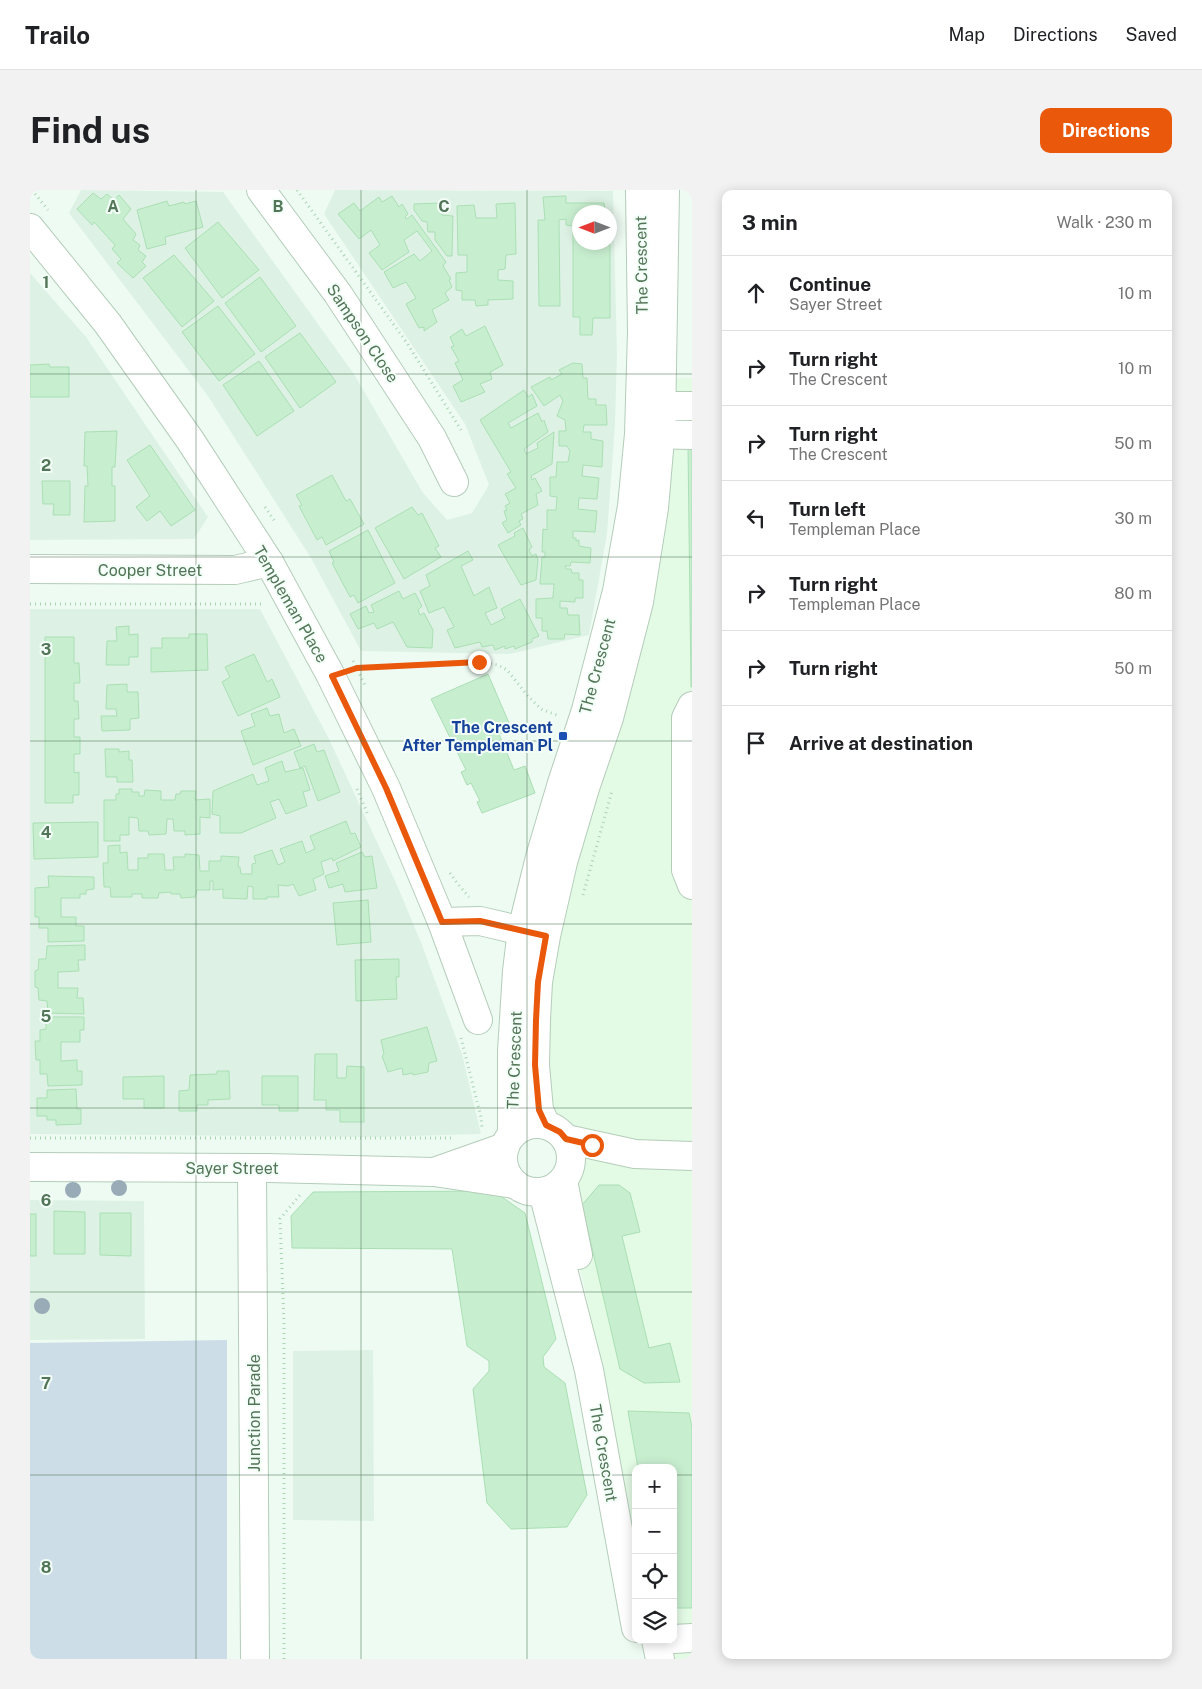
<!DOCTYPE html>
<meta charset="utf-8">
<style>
:root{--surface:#fff;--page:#f2f2f2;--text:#202124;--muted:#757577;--line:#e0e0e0;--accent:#ea580c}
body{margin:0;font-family:"Public Sans",sans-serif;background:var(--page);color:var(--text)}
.controls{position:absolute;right:15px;bottom:15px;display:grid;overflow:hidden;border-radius:10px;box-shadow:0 2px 12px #0003}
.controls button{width:45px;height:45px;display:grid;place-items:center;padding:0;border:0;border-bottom:1px solid var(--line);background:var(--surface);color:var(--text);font:25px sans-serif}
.compass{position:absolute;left:542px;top:15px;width:45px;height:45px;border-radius:50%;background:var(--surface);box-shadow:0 2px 12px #0003;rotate:270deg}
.stop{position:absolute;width:15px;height:15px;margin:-11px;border:4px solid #ea580c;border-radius:50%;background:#fff}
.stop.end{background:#ea580c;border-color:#fff;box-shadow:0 1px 5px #0008}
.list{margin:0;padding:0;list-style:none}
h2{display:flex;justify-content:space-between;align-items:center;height:65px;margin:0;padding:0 20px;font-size:21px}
h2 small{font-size:16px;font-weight:400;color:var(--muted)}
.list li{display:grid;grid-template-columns:32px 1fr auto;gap:15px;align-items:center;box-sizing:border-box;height:75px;padding:0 20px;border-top:1px solid var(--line)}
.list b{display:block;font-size:19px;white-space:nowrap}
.list p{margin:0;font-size:16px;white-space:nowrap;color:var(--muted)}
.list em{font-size:16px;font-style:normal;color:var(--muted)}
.icon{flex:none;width:28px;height:28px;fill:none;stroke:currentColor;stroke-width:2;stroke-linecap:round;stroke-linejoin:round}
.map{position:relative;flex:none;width:662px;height:1469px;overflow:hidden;border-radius:10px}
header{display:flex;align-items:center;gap:30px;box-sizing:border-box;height:70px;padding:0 25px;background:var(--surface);border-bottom:1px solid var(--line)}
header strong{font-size:24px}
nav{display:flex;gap:28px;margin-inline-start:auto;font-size:18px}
.intro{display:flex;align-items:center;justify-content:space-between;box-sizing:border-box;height:120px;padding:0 30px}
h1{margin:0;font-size:35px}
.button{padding:12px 22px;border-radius:10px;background:var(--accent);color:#fff;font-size:18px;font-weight:700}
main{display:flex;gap:30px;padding:0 30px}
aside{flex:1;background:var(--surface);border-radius:10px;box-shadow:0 2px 12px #0003}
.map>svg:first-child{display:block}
.residential{fill:#ddf2e4;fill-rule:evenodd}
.commercial{fill:#e3fae5}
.green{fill:#cddde8}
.building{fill:#c8eed0;stroke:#aadfb4}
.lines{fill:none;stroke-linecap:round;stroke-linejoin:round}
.minor-casing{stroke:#b4cdb9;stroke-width:30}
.path{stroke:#aad3b2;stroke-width:3;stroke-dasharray:1 4;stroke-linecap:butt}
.minor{stroke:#fff;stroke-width:28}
.tree{fill:#98abb6}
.route{stroke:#ea580c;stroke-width:6}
.grid{fill:none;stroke:#527557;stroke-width:1;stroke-opacity:0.55}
.transit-dot{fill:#1a4fb4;stroke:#f4fef8;stroke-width:2}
.labels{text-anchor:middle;stroke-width:4;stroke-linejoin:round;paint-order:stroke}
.street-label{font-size:16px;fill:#527557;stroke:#f4fef8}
.transit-label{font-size:16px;font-weight:bold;fill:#164399;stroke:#f4fef8;text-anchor:end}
.grid-label{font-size:16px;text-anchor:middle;font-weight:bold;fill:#527557;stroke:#f4fef8;stroke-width:4;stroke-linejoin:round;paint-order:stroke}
</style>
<header>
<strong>Trailo</strong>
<nav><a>Map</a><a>Directions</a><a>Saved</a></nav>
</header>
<div class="intro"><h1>Find us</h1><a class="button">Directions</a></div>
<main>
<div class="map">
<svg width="662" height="1469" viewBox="0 0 662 1469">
<rect width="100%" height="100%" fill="#eefbf3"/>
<!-- residential -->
<g class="residential">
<path d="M51,0L193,2L324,184L393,303L417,330L442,323L459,295L435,234L294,24L305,0L583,1L587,163L585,234L577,344L559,445L480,464L331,461L281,368L178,206L39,23ZM550,22H580V52H550Z"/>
<polygon points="0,83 56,147 178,327 164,349 0,350"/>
<polygon points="0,419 230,419 299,549 367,695 392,755 432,864 451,944 346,947 0,944"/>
<polygon points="0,1010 114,1011 115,1149 0,1150"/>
<polygon points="343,1160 344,1331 263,1330 263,1161"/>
</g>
<!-- commercial -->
<polygon class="commercial" points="662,188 662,1469 630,1469 643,1450 643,1278 606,1278 606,1349 536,1007 537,985 541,969 540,958 509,920 505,875 632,189"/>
<!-- green -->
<polygon class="green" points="197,1150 197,1469 0,1469 0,1153"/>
<!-- building -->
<g class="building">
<polygon points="63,3 71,9 77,4 84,10 89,5 101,19 93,29 106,44 103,50 110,55 108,60 116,66 112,72 116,76 103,88 87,73 91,69 82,59 85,55 64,32 62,35 47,19"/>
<polygon points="362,6 369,17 372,14 378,24 375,27 377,29 382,25 416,72 413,76 421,89 419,90 422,97 415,103 419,110 402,120 407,132 394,141 394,137 389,138 376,114 386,108 376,92 363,98 354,82 384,64 390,71 402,61 387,41 374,50 379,62 352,80 339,63 350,55 341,40 329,49 308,24 324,13 330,21 349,7 352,12"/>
<polygon points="536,6 536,13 574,13 575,22 550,22 550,52 580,52 580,32 580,128 563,128 562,145 550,145 550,127 543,127 543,36 536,35 536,29 529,30 530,116 509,116 508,30 515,30 513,7"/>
<polygon points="137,11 139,16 154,12 155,14 166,11 173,37 135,47 136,54 117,59 107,20"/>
<polygon points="412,13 412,25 423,26 422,66 417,66 405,50 405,42 398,42 397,32 392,31 384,20 384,14"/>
<polygon points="485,13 486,64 476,65 475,79 468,80 468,90 483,91 483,109 458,110 458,115 446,116 445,110 432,110 432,101 426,100 426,83 437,82 437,65 428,65 427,16 444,15 446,28 467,28 466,14"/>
<polygon points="188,32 229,80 192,108 155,58"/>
<polygon points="144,65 184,111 152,137 113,88"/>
<polygon points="230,87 266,136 231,162 195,113"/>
<polygon points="188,116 225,164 189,191 152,142"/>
<polygon points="455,136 473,175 460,182 462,189 450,194 455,202 431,212 423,196 433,190 425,173 429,171 421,157 424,156 420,147 432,139 436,146"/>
<polygon points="270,143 306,192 270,218 235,167"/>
<polygon points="229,171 264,221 227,246 193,195"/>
<polygon points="543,173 552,174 553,188 557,188 558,209 566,209 566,215 576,215 577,235 554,235 553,242 561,242 561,249 573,251 572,277 553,275 552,286 569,288 567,309 549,308 548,319 567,321 565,342 543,341 543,348 546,348 546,351 549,350 549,356 561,358 560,373 541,372 540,376 535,376 536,379 541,379 542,383 549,383 549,390 553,390 553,408 545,408 545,412 530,411 530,418 537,418 538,425 549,425 550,445 535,444 534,449 518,449 517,441 512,441 512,428 506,428 506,409 523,408 524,394 510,394 512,367 515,367 515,362 512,362 513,339 517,340 517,320 526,320 527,307 520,306 520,287 526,287 527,272 538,272 540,261 537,256 529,256 529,241 536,241 535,230 527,226 533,211 530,205 514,216 501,197 520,187 521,190 532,184 529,180"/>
<polygon points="19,174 20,177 39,177 39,207 0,207 0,175"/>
<polygon points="494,200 498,207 502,204 507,216 478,233 481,238 508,223 512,232 514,230 518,242 494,259 496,264 508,258 507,253 524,242 522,274 501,286 502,290 505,288 512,301 506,304 508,315 491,324 493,329 489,331 491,335 478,343 472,333 477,330 474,321 477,320 475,316 480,313 475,304 486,298 477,284 481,282 450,230"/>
<polygon points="87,241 85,277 82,277 82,296 85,296 85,331 54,332 55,296 58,296 57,276 54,276 55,242"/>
<polygon points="120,255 165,320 141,336 130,321 117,331 106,317 120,306 97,270"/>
<polygon points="658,256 662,256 662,497 661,497"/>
<polygon points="302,285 316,311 320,309 334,334 296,355 292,347 287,350 269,316 272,315 266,305"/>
<polygon points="12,291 40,291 40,325 23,325 24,314 13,314"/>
<polygon points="382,317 388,325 392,323 409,356 405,358 411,367 374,389 345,338"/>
<polygon points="493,338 502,357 499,360 502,366 506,364 508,370 506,390 491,395 468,355 485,346 484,343"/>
<polygon points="338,340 365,393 328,413 324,405 320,407 302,373 304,372 299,361"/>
<polygon points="438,361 443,370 431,376 444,406 459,397 467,418 455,423 461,435 475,428 471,419 490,409 509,446 502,449 502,452 485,459 484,456 475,459 475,456 465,460 463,455 452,457 450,452 425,458 417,440 424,437 414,417 399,423 390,401 400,396 396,385"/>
<polygon points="369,401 373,409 385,403 392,416 388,420 390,425 394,423 403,440 402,458 377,457 363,432 347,439 344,433 328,439 320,424 336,416 339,423 344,422 341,415"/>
<polygon points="99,436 99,445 108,444 108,467 99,467 99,475 76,475 77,451 87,451 86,437"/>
<polygon points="159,444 177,444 178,480 121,482 121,458 132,458 132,448 159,448"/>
<polygon points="15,447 44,447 44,473 49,473 50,493 44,493 44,511 48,511 49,529 44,529 44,547 50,547 50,564 44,564 44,583 49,582 49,605 43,605 43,613 15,613"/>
<polygon points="224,464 237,492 242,489 250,507 208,526 192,492 200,487 195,477"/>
<polygon points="458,484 482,540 469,544 484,580 495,576 505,603 452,623 447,612 450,611 441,593 437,595 431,582 436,580 401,509"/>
<polygon points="97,494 97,502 108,502 109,528 100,529 100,540 72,541 71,526 87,526 86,519 76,519 77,495"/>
<polygon points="237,518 240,526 249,524 254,543 264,539 271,556 223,575 211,541 225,536 221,524"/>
<polygon points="284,554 287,562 294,560 310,602 288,611 275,576 270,578 264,562"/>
<polygon points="75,559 89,559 89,562 99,561 99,570 102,570 103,592 87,592 87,587 76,587"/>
<polygon points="252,571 255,582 273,578 280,600 273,602 277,616 256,624 249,609 240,612 246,628 211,643 190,643 190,626 182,624 183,601 223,584 227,595 239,591 235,578"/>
<polygon points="89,599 102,599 102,602 109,602 109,606 114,606 115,600 131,601 131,610 145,610 146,604 150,604 151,601 166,601 165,610 180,609 180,628 170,627 170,644 155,645 155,641 144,641 143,629 137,629 136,644 119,645 118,641 109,641 108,628 99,627 99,645 90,645 90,651 74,651 74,610 86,610 86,604 89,604"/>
<polygon points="316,631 321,644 325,643 331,657 303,671 302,668 291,672 294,684 283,689 286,700 269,706 263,694 258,696 248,695 249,707 237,707 237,709 223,709 223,697 218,696 217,709 193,708 193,699 183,700 183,691 180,691 180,700 167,700 165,707 151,708 150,704 141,704 141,702 129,703 128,708 112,708 112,704 102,704 102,707 81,707 80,697 74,697 73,673 78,673 78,656 90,655 90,663 97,662 98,680 108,680 108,668 118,668 118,664 134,664 135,680 144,680 143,667 155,667 155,664 169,665 170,681 179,681 179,671 191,671 191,666 209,667 208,677 210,677 211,684 222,684 222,674 226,673 224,666 242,660 248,675 255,672 250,659 272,651 276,663 285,659 280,646"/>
<polygon points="68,632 68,667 4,669 3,633"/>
<polygon points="332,662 335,667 342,666 347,698 315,702 313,694 299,698 295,686 309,681 306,673"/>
<polygon points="18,686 64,687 64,699 56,700 56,704 50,704 50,708 31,708 31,727 46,727 46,736 54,736 54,751 18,752 18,738 9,738 9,727 5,727 5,698 19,697"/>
<polygon points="338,710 341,752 307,755 303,713"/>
<polygon points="55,755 55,770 48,770 49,781 28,782 28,798 48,798 47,808 53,808 54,824 18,823 17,811 9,810 8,798 5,797 5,781 8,780 9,769 16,769 17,756"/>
<polygon points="369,769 369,787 366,787 367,809 326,811 325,770"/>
<polygon points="16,827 54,827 54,840 50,840 50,852 31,852 31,871 47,870 47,881 52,881 52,895 18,896 17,884 10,884 10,870 6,870 5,851 10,851 10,840 16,839"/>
<polygon points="397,837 407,871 399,873 398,882 383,885 382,883 373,885 372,878 358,882 352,866 354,864 351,850"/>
<polygon points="285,864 307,864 307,888 316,888 317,876 334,877 334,932 310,932 310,920 296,920 296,910 284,910"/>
<polygon points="187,881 199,881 200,909 178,910 178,915 167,915 167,921 149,921 149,901 159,900 160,885 187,884"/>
<polygon points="134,886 134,918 114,918 114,909 93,909 93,887"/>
<polygon points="232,886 268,886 268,921 249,921 249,915 232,915"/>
<polygon points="46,899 47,919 51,919 51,934 26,935 26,930 17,930 17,926 7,926 7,908 17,908 17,900"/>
<polygon points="569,995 589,995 600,1003 610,1042 592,1046 619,1158 640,1153 650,1192 614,1193 590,1179 552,1015"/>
<polygon points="463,1001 495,1023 526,1149 513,1167 514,1177 535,1193 557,1305 537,1337 481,1339 457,1313 443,1199 459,1181 459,1171 437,1156 422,1059 262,1058 261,1026 283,1002"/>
<polygon points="24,1021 55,1022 55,1064 24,1064"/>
<polygon points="70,1023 101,1023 101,1066 70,1065"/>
<rect x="0" y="1024" width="6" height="42"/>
<polygon points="598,1221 659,1223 662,1237 662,1418 643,1418 643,1278 608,1278"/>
</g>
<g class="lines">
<defs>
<g id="minor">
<polyline points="231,0 308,104 402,248 424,292"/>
<polyline points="0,38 78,134 160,250 239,372 300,484 356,598 412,732 450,731 510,745"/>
<polyline points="631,216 662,216"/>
<polyline points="613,244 662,245"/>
<polyline points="0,379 205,380 239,372"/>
<polyline points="662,516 656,528 656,680 662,695"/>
<polyline points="412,732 448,830"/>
<circle cx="507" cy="968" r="34"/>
<polyline points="516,935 509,920 505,875 506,830 508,792 516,746 533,672 555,598 579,528 609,412 624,318 631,237 635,0"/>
<polyline points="482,945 482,861 487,781 492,740 510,667 532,593 556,520 587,401 602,316 609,244 612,142 610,0"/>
<polyline points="536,949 605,964 662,966"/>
<polyline points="0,977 238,978 404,982 485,994"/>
<polyline points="222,978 225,1469"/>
<polyline points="407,981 475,957"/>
<polyline points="533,991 548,1065"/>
<polyline points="513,1002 559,1180 606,1438"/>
<polyline points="643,1449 662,1448"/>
<polyline points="626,1450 630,1469"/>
</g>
</defs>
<!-- minor casing -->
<use href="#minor" class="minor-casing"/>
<!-- path -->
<g class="path">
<polyline points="2,0 18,20"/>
<polyline points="267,0 377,153 431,240"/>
<polyline points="235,317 246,333"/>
<polyline points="0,414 233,414 233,415"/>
<polyline points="323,471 336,497"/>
<polyline points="326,479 449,472 468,475 477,480 498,506 511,519 529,526"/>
<polyline points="327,599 338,625"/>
<polyline points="420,683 427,693 439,707"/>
<polyline points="553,705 582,601"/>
<polyline points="431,848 451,927 452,939"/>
<polyline points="0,948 423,948"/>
<polyline points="254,1469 254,1132 250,1029 270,1005 272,1005"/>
</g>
<!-- minor -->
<use href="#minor" class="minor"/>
</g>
<!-- trees -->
<g class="tree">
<circle cx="89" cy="998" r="8"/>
<circle cx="43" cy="1000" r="8"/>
<circle cx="12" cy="1116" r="8"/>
</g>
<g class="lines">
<!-- route -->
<polyline class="route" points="449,472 327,478 302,486 356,598 412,732 450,731 516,746 508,792 506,830 505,875 509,920 516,935 530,942 536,949 562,955"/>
</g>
<!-- grid -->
<path class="grid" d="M166,0V1469M331,0V1469M497,0V1469M0,184H662M0,367H662M0,551H662M0,734H662M0,918H662M0,1102H662M0,1285H606M643,1285H662"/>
<!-- markers -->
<rect class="transit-dot" x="528" y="541" width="10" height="10" rx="2.5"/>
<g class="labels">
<!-- street labels -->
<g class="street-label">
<text transform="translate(611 75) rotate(-91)" y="6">The Crescent</text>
<text transform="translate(333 143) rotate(56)" y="6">Sampson Close</text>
<text x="120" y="386">Cooper Street</text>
<text transform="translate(261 414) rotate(60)" y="6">Templeman Place</text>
<text transform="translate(567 476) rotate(-75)" y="6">The Crescent</text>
<text transform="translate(484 870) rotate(-88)" y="6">The Crescent</text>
<text x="202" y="984">Sayer Street</text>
<text transform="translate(224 1223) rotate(-90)" y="6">Junction Parade</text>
<text transform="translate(574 1263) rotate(80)" y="6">The Crescent</text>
</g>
<!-- transit labels -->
<g class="transit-label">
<text x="523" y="543">The Crescent<tspan x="523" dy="18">After Templeman Pl</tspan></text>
</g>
</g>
<g class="grid-label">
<text x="83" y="22">A</text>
<text x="248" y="22">B</text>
<text x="414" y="22">C</text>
<text x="16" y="98">1</text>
<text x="16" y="281">2</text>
<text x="16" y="465">3</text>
<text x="16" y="648">4</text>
<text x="16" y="832">5</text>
<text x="16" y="1016">6</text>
<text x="16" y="1199">7</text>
<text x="16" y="1383">8</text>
</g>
</svg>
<div class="controls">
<button>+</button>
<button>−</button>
<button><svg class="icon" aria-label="locate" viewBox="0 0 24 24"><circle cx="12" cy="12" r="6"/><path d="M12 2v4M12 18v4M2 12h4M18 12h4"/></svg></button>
<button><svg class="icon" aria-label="layers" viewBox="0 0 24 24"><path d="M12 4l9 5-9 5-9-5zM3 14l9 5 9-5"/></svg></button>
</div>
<svg class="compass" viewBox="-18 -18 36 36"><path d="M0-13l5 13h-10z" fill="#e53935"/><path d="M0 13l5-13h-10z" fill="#757577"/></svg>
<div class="stop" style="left:562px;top:955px"></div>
<div class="stop end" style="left:449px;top:472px"></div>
</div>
<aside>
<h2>3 min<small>Walk · 230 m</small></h2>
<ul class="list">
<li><svg class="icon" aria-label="ahead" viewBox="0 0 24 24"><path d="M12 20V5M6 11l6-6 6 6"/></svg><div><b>Continue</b><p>Sayer Street</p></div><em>10 m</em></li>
<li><svg class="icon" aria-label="right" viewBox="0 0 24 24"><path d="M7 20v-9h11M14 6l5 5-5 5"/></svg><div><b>Turn right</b><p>The Crescent</p></div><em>10 m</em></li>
<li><svg class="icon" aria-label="right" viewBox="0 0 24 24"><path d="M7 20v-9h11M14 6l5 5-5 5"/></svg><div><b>Turn right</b><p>The Crescent</p></div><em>50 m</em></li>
<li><svg class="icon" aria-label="left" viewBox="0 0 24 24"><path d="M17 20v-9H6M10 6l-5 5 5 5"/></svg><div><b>Turn left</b><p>Templeman Place</p></div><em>30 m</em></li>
<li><svg class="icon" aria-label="right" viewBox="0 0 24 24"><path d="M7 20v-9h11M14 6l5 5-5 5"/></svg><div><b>Turn right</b><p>Templeman Place</p></div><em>80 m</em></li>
<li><svg class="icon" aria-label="right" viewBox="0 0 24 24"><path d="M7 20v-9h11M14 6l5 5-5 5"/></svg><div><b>Turn right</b></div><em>50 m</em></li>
<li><svg class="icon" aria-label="arrive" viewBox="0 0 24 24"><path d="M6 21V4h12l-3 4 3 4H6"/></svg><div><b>Arrive at destination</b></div></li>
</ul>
</aside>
</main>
